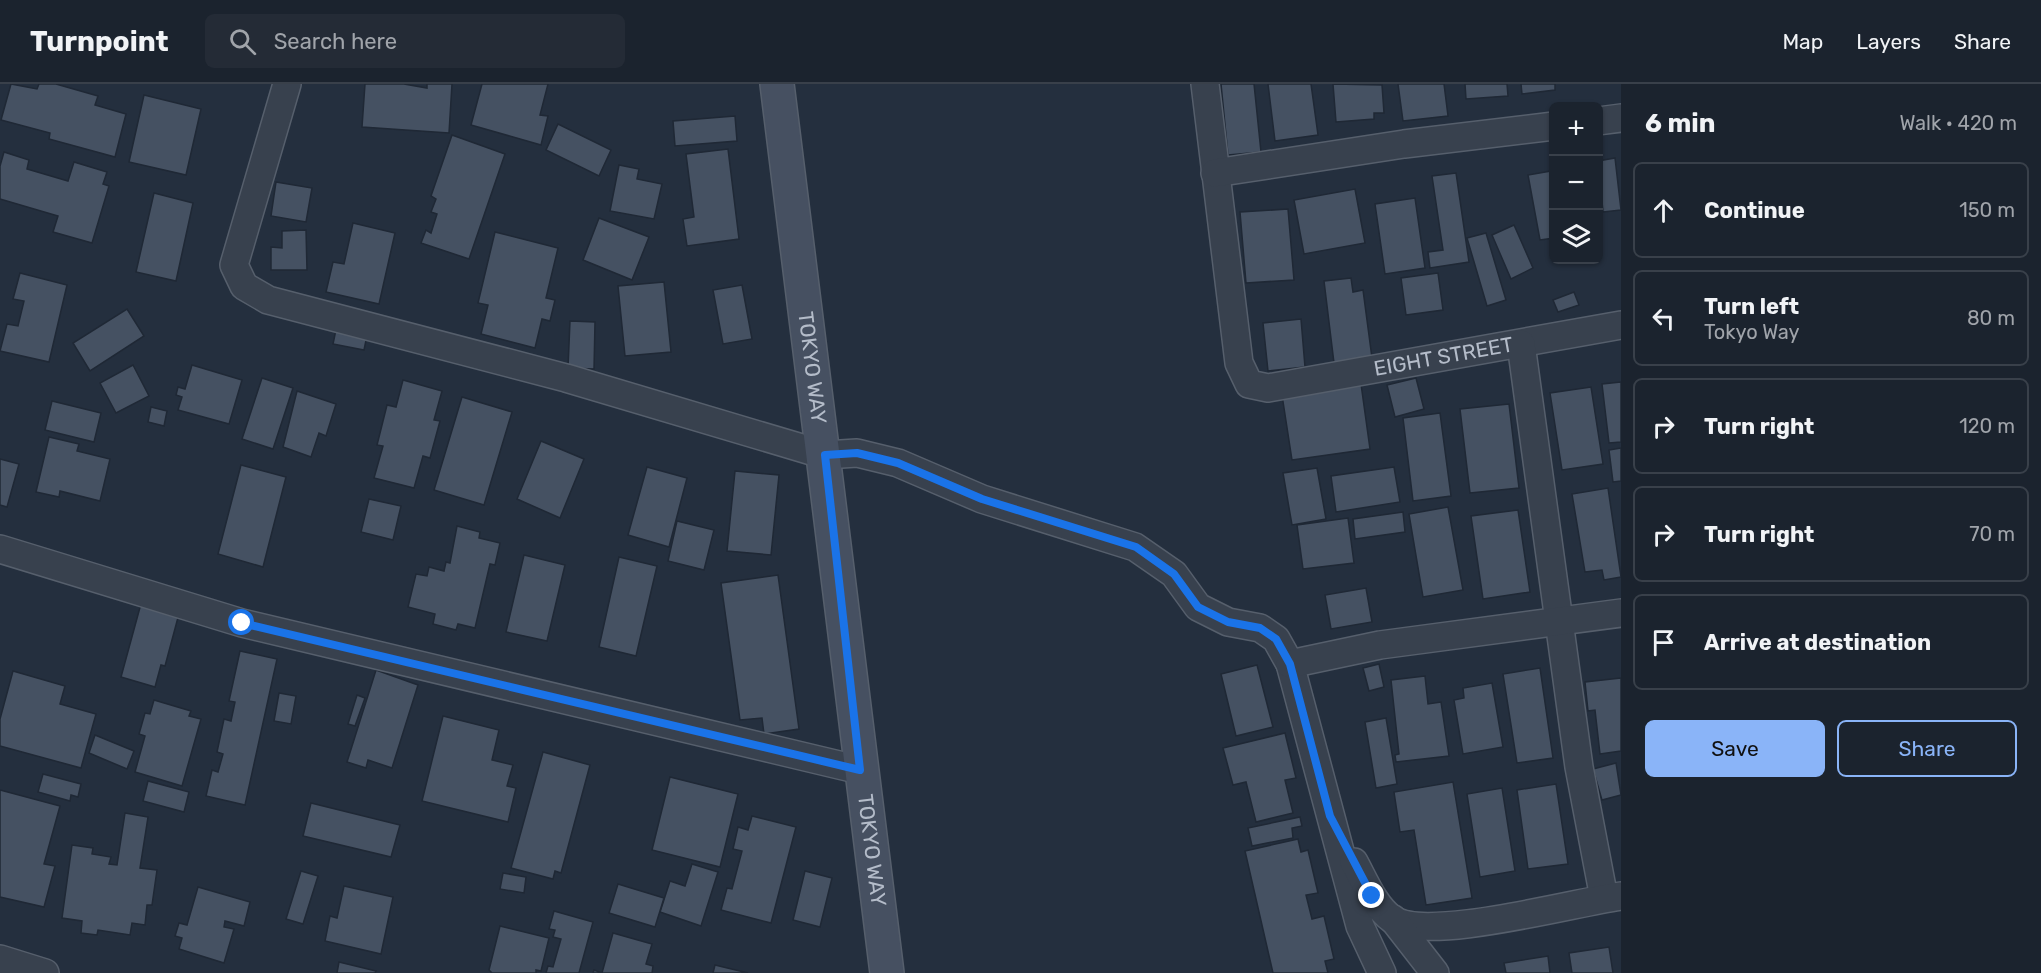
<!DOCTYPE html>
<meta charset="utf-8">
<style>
:root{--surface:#1b232e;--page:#242b36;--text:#f1f3f6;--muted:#a0a4aa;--line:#39404a;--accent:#8ab4f8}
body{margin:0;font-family:Rubik,sans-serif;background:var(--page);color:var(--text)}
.controls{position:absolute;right:18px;top:18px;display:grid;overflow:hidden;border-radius:9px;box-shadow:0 2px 4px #0004}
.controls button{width:54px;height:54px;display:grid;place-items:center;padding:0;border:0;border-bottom:2px solid var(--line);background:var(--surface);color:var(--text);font:30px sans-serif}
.stop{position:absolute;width:18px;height:18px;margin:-14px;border:4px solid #1a73e8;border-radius:50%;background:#fff}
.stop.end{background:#1a73e8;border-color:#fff;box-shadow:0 2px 6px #0008}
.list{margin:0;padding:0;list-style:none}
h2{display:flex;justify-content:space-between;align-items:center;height:78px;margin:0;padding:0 24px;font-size:26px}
h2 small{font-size:20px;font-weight:400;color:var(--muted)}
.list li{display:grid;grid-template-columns:39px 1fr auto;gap:18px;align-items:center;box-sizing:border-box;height:96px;margin:0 12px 12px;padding:0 12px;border:2px solid var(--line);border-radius:9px}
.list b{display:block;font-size:22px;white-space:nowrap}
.list p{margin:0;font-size:20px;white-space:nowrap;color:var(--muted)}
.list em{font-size:20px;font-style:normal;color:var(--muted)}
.actions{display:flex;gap:12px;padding:18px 24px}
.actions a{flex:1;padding:14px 0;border:2px solid var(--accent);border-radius:9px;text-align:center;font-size:21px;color:var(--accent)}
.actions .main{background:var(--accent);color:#111}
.icon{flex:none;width:33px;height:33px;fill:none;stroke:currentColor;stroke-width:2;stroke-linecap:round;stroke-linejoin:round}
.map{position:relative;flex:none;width:1621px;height:889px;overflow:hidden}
header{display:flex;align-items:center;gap:36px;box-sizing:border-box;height:84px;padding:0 30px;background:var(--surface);border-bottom:2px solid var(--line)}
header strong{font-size:28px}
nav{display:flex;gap:33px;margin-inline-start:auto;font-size:21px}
.search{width:420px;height:54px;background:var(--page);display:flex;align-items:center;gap:15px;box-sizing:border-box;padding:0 21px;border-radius:9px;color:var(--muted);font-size:22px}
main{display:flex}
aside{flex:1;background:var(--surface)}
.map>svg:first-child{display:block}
.building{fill:#455162;stroke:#1f2835;stroke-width:1.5}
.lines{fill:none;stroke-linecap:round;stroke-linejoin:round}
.street-casing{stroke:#565f6c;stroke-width:30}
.secondary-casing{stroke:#565f6c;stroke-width:36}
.street{stroke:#38414e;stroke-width:27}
.secondary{stroke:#465061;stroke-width:33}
.route{stroke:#1a73e8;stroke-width:8}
.labels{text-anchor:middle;stroke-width:6;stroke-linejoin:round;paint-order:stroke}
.street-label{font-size:21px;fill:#b4bcc9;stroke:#1d2633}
</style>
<header>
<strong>Turnpoint</strong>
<div class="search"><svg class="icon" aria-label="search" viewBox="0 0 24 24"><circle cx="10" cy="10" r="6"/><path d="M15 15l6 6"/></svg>Search here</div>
<nav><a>Map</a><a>Layers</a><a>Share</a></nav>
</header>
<main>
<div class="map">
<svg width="1621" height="889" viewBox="0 0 1621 889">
<rect width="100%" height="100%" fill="#242f3e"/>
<!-- building -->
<g class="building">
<polygon points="11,0 37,5 39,0 56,0 98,12 95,21 126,30 115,73 49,55 50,49 1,36"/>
<polygon points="365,0 404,0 427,4 427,0 452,0 449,49 362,43"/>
<polygon points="482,0 548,0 540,31 548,32 541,61 471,41"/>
<polygon points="1221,0 1254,0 1261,68 1228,71"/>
<polygon points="1268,0 1311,0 1318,51 1275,57"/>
<polygon points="1333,0 1382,1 1384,29 1374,29 1374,35 1336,38"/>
<polygon points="1398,0 1444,0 1448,32 1403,37"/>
<polygon points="1465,0 1507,0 1508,12 1466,15"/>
<polygon points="1521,0 1555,0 1555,6 1522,10"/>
<polygon points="144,11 201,25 186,91 129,78"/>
<polygon points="735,32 737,57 675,62 673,37"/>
<polygon points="558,40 611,66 599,92 546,66"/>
<polygon points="452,51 505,70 469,175 421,159 426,146 431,149 437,130 431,128 436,115 431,112"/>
<polygon points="728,65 739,155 687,162 683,135 694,133 686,70"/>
<polygon points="4,68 29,76 27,85 68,97 74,78 107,88 103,100 109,102 92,159 53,148 58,132 0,115 0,82"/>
<polygon points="1615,74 1621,126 1603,128 1598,77"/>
<polygon points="619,81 639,85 637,95 662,100 654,135 610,127"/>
<polygon points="1551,87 1554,154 1540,156 1528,91"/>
<polygon points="1456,89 1469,178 1430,184 1428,168 1443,166 1432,92"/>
<polygon points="276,98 312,104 306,138 271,132"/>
<polygon points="1355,105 1365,159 1304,170 1294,116"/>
<polygon points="154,109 193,119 176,197 136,188"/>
<polygon points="1415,114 1425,184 1385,190 1375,120"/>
<polygon points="1288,125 1294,196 1246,199 1240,128"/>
<polygon points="599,134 649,153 632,196 583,176"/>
<polygon points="353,139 395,149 379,220 326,208 333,178 344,180"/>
<polygon points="1514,141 1533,184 1511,195 1492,151"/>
<polygon points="306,146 307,186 271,186 271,163 282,164 282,147"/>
<polygon points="495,148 558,164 546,214 555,216 550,237 542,235 535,264 481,250 488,221 478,219"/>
<polygon points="1486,149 1506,216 1487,222 1467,154"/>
<polygon points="20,189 67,201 49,278 0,267 7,240 18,242 24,217 13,215"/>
<polygon points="1438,189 1443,226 1406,231 1401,194"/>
<polygon points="1351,194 1353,208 1363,206 1372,274 1334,279 1324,197"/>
<polygon points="664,198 671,268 625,272 618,202"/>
<polygon points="742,201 752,255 723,260 713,206"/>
<polygon points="1574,208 1579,221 1558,228 1553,216"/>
<polygon points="127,225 144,252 90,287 73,259"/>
<polygon points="1301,235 1305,283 1268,287 1263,239"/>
<polygon points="338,236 369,242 364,266 333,260"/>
<polygon points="570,237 595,238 594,285 568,284"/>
<polygon points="133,281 149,312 116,329 100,299"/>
<polygon points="192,281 242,296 229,340 178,326 182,313 176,311 178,303 185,305"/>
<polygon points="262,294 293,304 273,365 242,355"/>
<polygon points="1416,294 1424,325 1395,333 1387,301"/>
<polygon points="403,296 442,307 434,336 440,337 430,374 423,372 414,404 374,394 383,362 377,361 387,321 396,323"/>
<polygon points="1621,298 1621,358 1609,359 1602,300"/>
<polygon points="1361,300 1370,365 1292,376 1282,311"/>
<polygon points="1591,303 1603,380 1562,386 1550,309"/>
<polygon points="297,307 336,320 326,352 319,349 311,373 283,363"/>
<polygon points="462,313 512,328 484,421 434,406"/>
<polygon points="52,317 101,329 94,358 45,346"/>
<polygon points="1509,320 1519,404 1470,409 1460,325"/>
<polygon points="151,323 167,327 164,342 148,338"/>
<polygon points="1440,329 1451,412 1413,417 1403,334"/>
<polygon points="49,353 79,360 77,367 110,375 100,417 60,407 59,413 36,408"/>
<polygon points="541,357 584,375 560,434 517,415"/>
<polygon points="1621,364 1621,397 1613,398 1609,366"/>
<polygon points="0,375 19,380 7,423 0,421"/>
<polygon points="241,381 286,393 263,483 218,470"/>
<polygon points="647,383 687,394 669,463 628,451"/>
<polygon points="1394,383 1400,418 1336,428 1331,392"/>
<polygon points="1317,384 1326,435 1292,441 1283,389"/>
<polygon points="735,387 779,391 771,471 727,467"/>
<polygon points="1608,404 1621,493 1604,496 1602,486 1585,488 1572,410"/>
<polygon points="369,415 401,422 393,456 361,448"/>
<polygon points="1448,423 1463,506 1423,513 1409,430"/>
<polygon points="1518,426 1530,508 1483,515 1471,432"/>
<polygon points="1403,428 1405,448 1355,455 1353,435"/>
<polygon points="1348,434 1354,479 1303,485 1297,441"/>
<polygon points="677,437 714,446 704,486 668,477"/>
<polygon points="457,442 480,448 479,454 500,459 495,481 490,480 475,544 458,540 456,546 433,540 435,530 408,523 416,490 427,492 429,483 444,487 446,478 450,479"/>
<polygon points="524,471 565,481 547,557 506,548"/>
<polygon points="619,473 657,482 636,572 599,563"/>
<polygon points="778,491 799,645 764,650 762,634 740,636 721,499"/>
<polygon points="1366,504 1372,538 1331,545 1325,511"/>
<polygon points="142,516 180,526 165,582 161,581 155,603 121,593"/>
<polygon points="240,567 277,575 245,721 206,712 212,686 218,688 223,670 217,668 224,635 231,637 235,618 229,617"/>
<polygon points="1379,580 1384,603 1369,607 1363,584"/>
<polygon points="1257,581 1273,643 1236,652 1221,590"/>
<polygon points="1540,584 1553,674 1517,679 1503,590"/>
<polygon points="376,586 418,601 392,684 368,676 366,684 347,678"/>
<polygon points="13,587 65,602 60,620 96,630 81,684 0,662 0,635"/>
<polygon points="1425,592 1428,620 1441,618 1449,672 1396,678 1395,671 1399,670 1391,596"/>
<polygon points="1621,594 1621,667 1600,670 1595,626 1588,627 1585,598"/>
<polygon points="1492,599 1503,663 1463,670 1454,616 1464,614 1463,604"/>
<polygon points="279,609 296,612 291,640 274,637"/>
<polygon points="357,611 365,614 355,642 348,640"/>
<polygon points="154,616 191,627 189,632 201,635 182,702 135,688 145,652 139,650 145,629 150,630"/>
<polygon points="443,632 499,646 492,676 513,681 507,702 516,704 508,738 422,717"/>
<polygon points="1386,634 1397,700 1376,704 1365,638"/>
<polygon points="1285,649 1296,694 1285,696 1293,729 1256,738 1246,698 1233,701 1223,664"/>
<polygon points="95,651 134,667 127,685 89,669"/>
<polygon points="543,668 590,681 561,789 555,787 553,795 511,784"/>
<polygon points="1616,679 1621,711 1602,716 1593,685"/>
<polygon points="43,690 81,700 78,713 71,711 70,717 38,708"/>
<polygon points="670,693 738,710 720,783 652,766"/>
<polygon points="148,697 189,708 184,728 143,717"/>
<polygon points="1453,698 1472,814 1426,821 1414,746 1400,748 1394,708"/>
<polygon points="1556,700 1568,780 1528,785 1517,706"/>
<polygon points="1502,704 1515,787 1480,793 1467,710"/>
<polygon points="0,706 60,722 44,780 55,782 44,823 0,813"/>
<polygon points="311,719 400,741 391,773 303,752"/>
<polygon points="125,729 148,733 140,784 157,786 152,821 147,821 145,841 132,839 130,851 98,846 97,851 81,849 82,837 62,834 72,761 93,764 92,770 111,773 109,780 117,781"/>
<polygon points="752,732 796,743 771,839 721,826 727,804 732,805 742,767 733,765 738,743 748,746"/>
<polygon points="1300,733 1302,742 1292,744 1293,754 1252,762 1248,744"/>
<polygon points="1298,755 1301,768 1308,766 1318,809 1306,811 1312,835 1324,832 1334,875 1325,877 1328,889 1273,889 1245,767"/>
<polygon points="692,780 718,788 701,842 660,828 670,797 685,802"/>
<polygon points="301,787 318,792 303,840 286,835"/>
<polygon points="805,787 832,794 820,843 793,836"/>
<polygon points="503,789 526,793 524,809 500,805"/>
<polygon points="618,800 664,814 655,843 609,829"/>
<polygon points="344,802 393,813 381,870 325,857 330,832 337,834"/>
<polygon points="198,803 250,818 244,842 225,837 224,843 234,845 224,879 179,865 182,854 175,852 179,839 187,841"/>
<polygon points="554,827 593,838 579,889 546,889 548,882 553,883 561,855 553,853 555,846 549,845"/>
<polygon points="500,842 549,854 541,887 536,886 536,889 492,889 489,886"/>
<polygon points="613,849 652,860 646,880 653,882 652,889 593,889 594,886 602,889"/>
<polygon points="1609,863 1613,889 1572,889 1569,869"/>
<polygon points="1548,872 1550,889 1506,889 1504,879"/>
<polygon points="339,878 376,887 375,889 337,889"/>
<polygon points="715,881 748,889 713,889"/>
</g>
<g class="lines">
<defs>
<g id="street">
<polyline points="287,0 234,181 244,202 268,216 566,294 825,371 857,369 898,379 982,415 1135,463 1174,490 1198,523 1228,538 1260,544 1276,555 1290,580 1360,842 1382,889"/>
<path id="s1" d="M1205,0L1239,279L1249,300L1268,304L1621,241"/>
<polyline points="1598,37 1621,34"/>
<polyline points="1215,89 1404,60 1554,42"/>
<polyline points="1521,260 1579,683 1604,814"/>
<polyline points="0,465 242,539 860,686"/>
<polyline points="1290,580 1380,561 1621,529"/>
<path d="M1354,778C1364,796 1374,822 1392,835C1426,859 1576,818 1621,812"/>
<polyline points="1393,835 1435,889"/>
<polyline points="0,875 45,889"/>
</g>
<g id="secondary">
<path id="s2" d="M777,0L887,889"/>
</g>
</defs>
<!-- street casing -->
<use href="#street" class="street-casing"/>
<!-- secondary casing -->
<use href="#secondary" class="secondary-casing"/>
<!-- street -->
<use href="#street" class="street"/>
<!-- secondary -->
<use href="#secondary" class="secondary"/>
</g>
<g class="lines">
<!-- route -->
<polyline class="route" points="242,539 860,686 825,371 857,369 898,379 982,415 1136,463 1174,490 1198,523 1228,538 1260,544 1276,555 1290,580 1330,732 1372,812"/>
</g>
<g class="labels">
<!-- street labels -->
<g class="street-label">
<text dy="7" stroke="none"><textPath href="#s1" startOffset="502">EIGHT STREET</textPath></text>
<text dy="7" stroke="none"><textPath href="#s2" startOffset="286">TOKYO WAY</textPath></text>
<text dy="7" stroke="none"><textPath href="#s2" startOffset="772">TOKYO WAY</textPath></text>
</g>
</g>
</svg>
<div class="controls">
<button>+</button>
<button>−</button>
<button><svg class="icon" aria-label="layers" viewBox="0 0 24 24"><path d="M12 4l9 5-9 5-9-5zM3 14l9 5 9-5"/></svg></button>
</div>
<div class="stop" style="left:242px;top:539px"></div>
<div class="stop end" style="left:1372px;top:812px"></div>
</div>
<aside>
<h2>6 min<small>Walk · 420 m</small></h2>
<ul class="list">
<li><svg class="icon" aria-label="ahead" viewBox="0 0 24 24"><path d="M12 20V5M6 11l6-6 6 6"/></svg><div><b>Continue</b></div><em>150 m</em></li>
<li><svg class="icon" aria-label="left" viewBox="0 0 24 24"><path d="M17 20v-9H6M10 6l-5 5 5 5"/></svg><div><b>Turn left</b><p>Tokyo Way</p></div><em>80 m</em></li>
<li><svg class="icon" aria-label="right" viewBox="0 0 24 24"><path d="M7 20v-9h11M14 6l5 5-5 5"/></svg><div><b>Turn right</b></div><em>120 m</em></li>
<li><svg class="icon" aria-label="right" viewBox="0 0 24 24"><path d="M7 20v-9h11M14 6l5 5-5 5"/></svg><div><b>Turn right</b></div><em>70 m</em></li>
<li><svg class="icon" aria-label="arrive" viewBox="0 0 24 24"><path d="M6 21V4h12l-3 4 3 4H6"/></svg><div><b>Arrive at destination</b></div></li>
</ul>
<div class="actions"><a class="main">Save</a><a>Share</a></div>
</aside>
</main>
